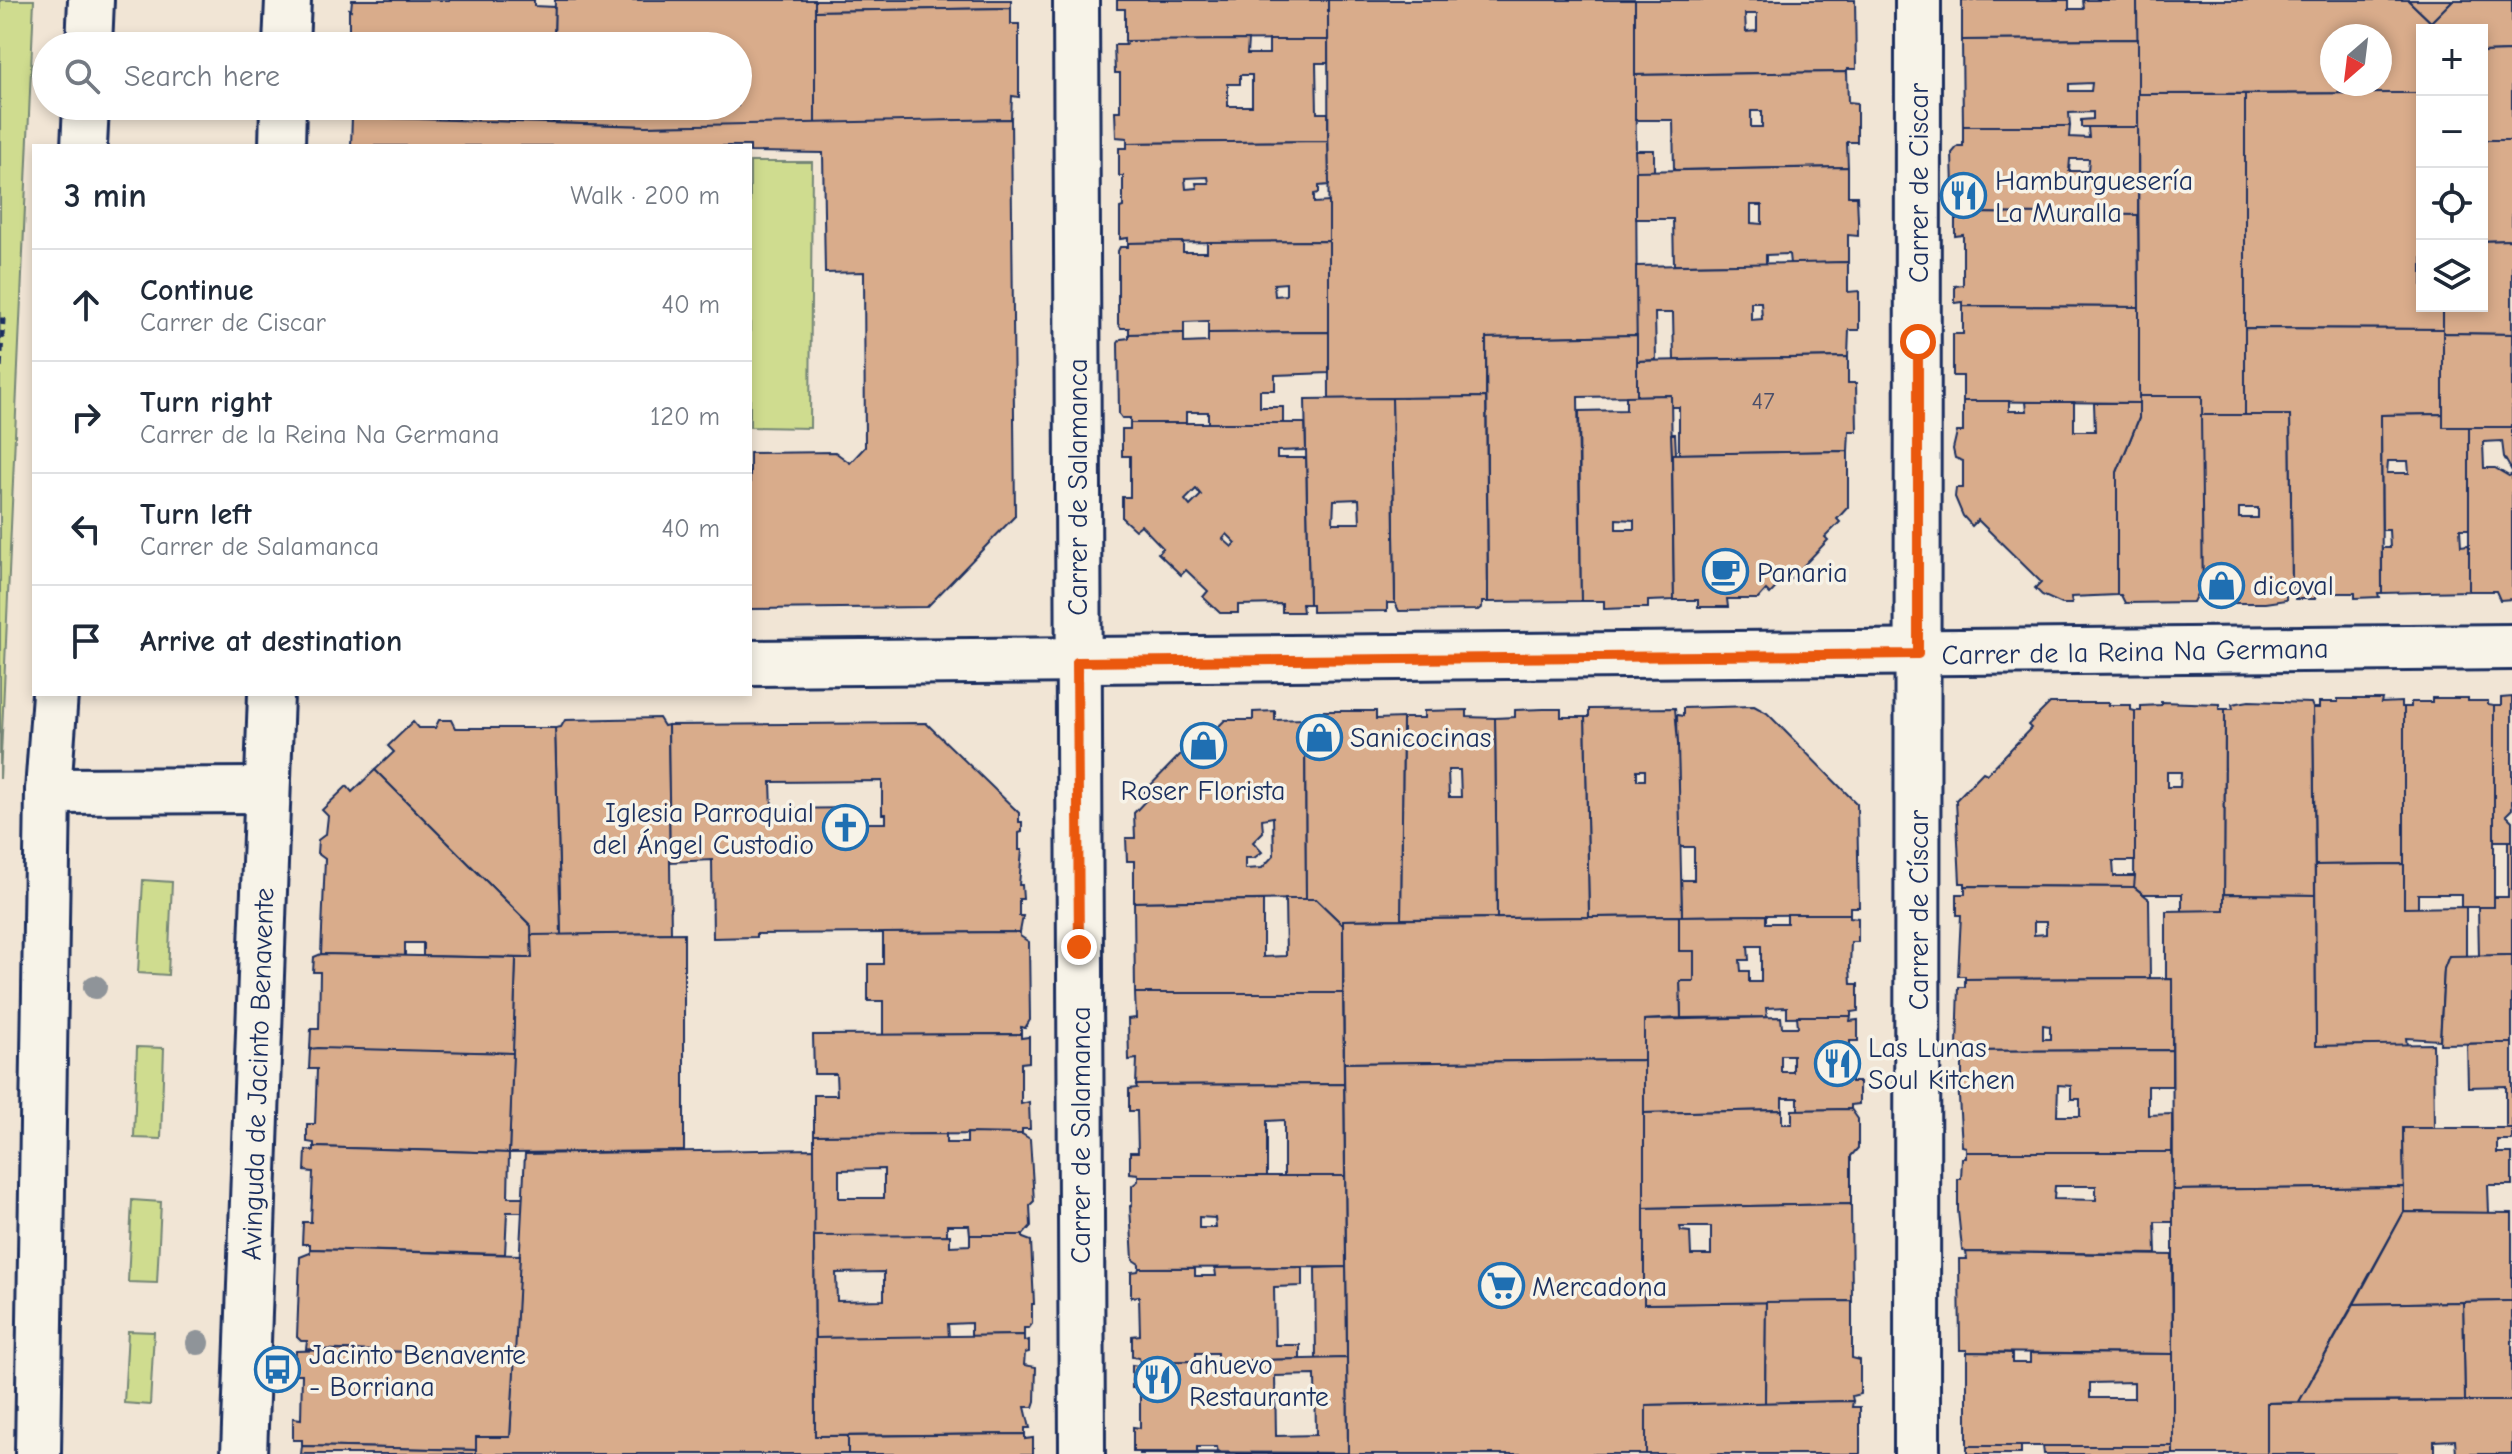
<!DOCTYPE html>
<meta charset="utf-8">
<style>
:root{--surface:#fff;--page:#f2f2f3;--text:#1f2937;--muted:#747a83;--line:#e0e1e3}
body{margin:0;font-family:"Comic Neue",sans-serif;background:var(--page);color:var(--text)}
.controls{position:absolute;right:24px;top:24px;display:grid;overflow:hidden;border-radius:0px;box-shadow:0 4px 12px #0003}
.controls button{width:72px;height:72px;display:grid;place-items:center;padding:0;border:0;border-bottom:2px solid var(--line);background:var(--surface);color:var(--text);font:40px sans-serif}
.compass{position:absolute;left:2320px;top:24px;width:72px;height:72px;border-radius:50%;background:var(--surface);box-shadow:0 4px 12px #0003;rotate:208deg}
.stop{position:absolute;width:24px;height:24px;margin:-18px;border:6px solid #ea580c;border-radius:50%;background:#fff}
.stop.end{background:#ea580c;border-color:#fff;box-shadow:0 2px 8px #0008}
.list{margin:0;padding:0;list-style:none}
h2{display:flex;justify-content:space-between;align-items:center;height:104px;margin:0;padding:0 32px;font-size:34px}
h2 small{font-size:26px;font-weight:400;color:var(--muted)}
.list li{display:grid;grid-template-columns:52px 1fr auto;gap:24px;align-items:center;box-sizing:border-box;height:112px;padding:0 32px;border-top:2px solid var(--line)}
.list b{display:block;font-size:30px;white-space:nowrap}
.list p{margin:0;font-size:26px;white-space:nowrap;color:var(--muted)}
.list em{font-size:26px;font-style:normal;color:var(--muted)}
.icon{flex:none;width:44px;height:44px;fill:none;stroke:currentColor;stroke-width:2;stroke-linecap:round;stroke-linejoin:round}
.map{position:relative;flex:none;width:2512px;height:1454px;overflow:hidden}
.search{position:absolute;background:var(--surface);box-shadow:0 4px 12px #0003;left:32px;top:32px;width:720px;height:88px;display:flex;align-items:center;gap:20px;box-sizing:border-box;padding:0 28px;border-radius:44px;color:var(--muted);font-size:30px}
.panel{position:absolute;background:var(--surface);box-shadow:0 4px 12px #0003;left:32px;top:144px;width:720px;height:552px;border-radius:0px}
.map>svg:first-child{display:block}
.green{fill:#cfdc8f;stroke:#758676;stroke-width:2}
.building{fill:#d9ac8b;stroke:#1b2f5e;stroke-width:2;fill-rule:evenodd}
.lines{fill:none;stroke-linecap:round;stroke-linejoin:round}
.minor-casing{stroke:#1b2f5e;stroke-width:50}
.tertiary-casing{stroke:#1b2f5e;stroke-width:50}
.primary-casing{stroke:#1b2f5e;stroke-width:50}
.path{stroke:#1b2f5e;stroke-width:5;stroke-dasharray:8 6;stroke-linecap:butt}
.minor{stroke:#f7f3e8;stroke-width:44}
.tertiary{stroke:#f7f3e8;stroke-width:44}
.primary{stroke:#f7f3e8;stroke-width:44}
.tree{fill:#8f9499}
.route{stroke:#ea580c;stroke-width:10}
.labels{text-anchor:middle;stroke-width:7;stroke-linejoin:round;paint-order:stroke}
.number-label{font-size:24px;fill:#4a4e69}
.poi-label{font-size:28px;fill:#1b2f5e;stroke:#f7f3e8;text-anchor:start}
.street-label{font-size:28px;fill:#1b2f5e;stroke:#f7f3e8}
</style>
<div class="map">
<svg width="2512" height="1454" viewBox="0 0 2512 1454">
<rect width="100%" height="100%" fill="#f1e5d5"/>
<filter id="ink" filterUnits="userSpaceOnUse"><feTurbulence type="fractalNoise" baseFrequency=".0125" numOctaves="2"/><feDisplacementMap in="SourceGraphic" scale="16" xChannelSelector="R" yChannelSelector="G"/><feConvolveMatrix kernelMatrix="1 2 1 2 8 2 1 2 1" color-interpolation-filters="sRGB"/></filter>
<g filter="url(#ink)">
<!-- green -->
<g class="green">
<polygon points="0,0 34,0 0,779"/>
<polygon points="750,162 812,162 810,428 750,427"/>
<polygon points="143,880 172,882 168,975 138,973"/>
<polygon points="137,1047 164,1048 161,1139 134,1138"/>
<polygon points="132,1200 161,1202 157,1283 128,1282"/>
<polygon points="128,1331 154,1332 150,1405 124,1403"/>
</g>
<!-- building -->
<g class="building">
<polygon points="352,0 534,0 534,6 555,7 554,41 533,40 533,46 349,46 349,9 351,10"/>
<polygon points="555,0 815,0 815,124 646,126 553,123 554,106 738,106 738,46 554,46"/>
<polygon points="815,0 1011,0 1011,8 815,11"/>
<polygon points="1117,0 1328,0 1328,40 1125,41 1125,9 1117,9"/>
<polygon points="1328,0 1635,0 1637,335 1486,338 1486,397 1329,399"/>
<path d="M1635,0H1855L1856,69H1847V72L1635,75ZM1745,14H1757V31L1746,32Z"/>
<polygon points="1962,0 2069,0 2069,9 2084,9 2083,0 2137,0 2138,39 1962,40"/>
<path d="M2137,0H2408L2439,30H2422V93L2138,94ZM2332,36H2380V84H2332Z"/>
<polygon points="2408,0 2453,0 2431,22"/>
<polygon points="2453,0 2512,0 2512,51 2482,52 2482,30 2439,30 2431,22"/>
<polygon points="1011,8 1011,24 1019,24 1019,97 1012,96 1011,119 815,124 815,11"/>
<path d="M2138,39V127H2081V120L2093,119V112L2069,113L2070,126H1963L1962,40ZM2092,83L2091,91H2069V84Z"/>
<path d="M1248,40L1247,54H1269V40H1328V63H1316L1317,113H1328V141L1127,143V138L1116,137L1115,111H1120V73H1115L1114,45H1126L1125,41ZM1240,75H1252V106H1228V84H1240Z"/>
<polygon points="2512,51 2512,140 2482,140 2482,52"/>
<path d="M1847,72L1848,102L1857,103V142H1847L1848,167L1674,170L1673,120H1635V75ZM1751,111H1762V127H1751Z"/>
<polygon points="2394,93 2422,93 2422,306 2443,306 2443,329 2245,328 2245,94"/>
<polygon points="2138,94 2245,94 2245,415 2201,415 2202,396 2139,396"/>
<polygon points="345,106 458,106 458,120 446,120 446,112 435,112 435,120 352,117 345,114"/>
<polygon points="470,106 554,106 553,123 470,121"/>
<polygon points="352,117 646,126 1011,119 1015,516 927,607 750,609 750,453 835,452 850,463 865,447 864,272 825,273 823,153 750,152 750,146 351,146"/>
<path d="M1963,126H2070L2069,137L2089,138L2088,127H2138V215L1963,213V195H1958L1953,189L1952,153L1958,146H1963ZM2070,159H2089L2088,171H2069Z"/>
<polygon points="2482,140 2512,140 2512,240 2482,241"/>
<path d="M1328,141L1329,185L1319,186V193L1314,194V203L1329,202V241L1128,243V238L1120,239V208L1123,207V176H1119V148H1127V143ZM1208,177L1209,183H1196L1197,188L1186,189L1185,178Z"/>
<polygon points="1635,150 1654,150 1654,171 1636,171"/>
<path d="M1848,167V196H1857L1858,220V236L1848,235V262L1790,264L1789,254L1766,255V264L1674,265L1673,219H1636V171ZM1751,205H1762V224L1751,223Z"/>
<polygon points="1963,213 2138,215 2139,307 1963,306 1963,302 1955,303 1955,286 1963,285 1963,235 1955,236 1955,219 1963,219"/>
<polygon points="2512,240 2512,334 2443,333 2443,306 2482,306 2482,241"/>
<path d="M1329,241V332L1208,333V321L1184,322V333L1129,334V328H1121L1118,324V251L1120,247H1128V243L1183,242V252H1207V242ZM1286,283V295L1275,296L1274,284Z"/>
<path d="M1848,262V292L1859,291V330H1849L1848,357L1674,360L1673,313H1655L1656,360L1637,361L1636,266ZM1751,302H1761L1762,319L1751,320Z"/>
<polygon points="1963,306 2139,307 2139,403 1963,401 1963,376 1953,376 1953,334 1963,334"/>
<polygon points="2245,328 2443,329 2443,414 2381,415 2382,593 2378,593 2379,597 2355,598 2355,593 2338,593 2316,594 2315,599 2295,599 2295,594 2292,594 2290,415 2245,415"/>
<polygon points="1329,332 1329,373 1275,375 1275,390 1260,390 1260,407 1283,407 1283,423 1208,424 1208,412 1186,412 1186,423 1130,423 1130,418 1122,418 1119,414 1118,343 1121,339 1129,338 1129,334 1184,333 1184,343 1208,342 1208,333"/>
<polygon points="2443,333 2512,334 2512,427 2443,427"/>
<polygon points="1637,335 1637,396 1578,397 1581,601 1488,602 1486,338"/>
<polygon points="1848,357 1848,383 1856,383 1857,431 1849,431 1848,451 1679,454 1679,407 1670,407 1671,395 1637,396 1637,361"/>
<path d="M1671,395L1674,600L1648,601V608H1632L1604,609V601H1581L1579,411L1626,410V396ZM1616,519L1634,520V529H1616Z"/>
<polygon points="2139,396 2202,396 2203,594 2197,594 2193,602 2125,603 2121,595 2117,595 2117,472 2139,418"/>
<polygon points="1486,397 1488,602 1482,602 1482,607 1478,610 1399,611 1395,603 1392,398"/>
<path d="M1392,398L1395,603H1387V611L1312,612V604H1309L1305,399ZM1359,499L1360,523H1333L1334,500Z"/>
<polygon points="1963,401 2009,401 2009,411 2027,411 2026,402 2074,402 2074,431 2095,431 2094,403 2139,403 2139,418 2117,472 2117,595 2071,597 2072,604 2062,604 2042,595 2035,588 2041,582 1978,520 1972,526 1963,516 1955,497 1956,488 1963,488 1963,461 1955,458 1953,449 1957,432 1963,432"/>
<path d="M2443,414V427H2469V529H2460L2461,546L2469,545V591L2382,593V548H2390L2389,530H2382L2381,415ZM2388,461H2408L2409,473H2387Z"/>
<path d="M2201,415H2290L2292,594H2286V600L2265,603H2227L2207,601L2208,594H2203ZM2239,508H2258V518H2239Z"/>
<path d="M1130,423H1305L1306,450L1277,451V458H1306L1309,604H1302L1303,612H1282V604L1238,605V613H1220L1203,597L1208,591L1186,570L1181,575L1158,553L1163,548L1141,525L1135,530L1122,518V497H1130V456H1122V429H1130ZM1196,489L1201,495L1190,506L1185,500ZM1227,534L1236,543L1232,547L1223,539Z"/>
<polygon points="2469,427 2512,427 2512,471 2504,457 2502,441 2483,442 2484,468 2495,468 2509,476 2512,474 2512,599 2500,600 2496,591 2469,591"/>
<polygon points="1671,434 1675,434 1676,454 1672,454"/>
<polygon points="1848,451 1848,507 1837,519 1840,522 1825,537 1828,540 1790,580 1786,577 1770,594 1766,590 1758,599 1727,599 1728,607 1698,607 1698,600 1674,600 1672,454"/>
<polygon points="2512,697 2512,809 2506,815 2512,821 2512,841 2494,841 2494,706 2501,706 2501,698"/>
<polygon points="2432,698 2468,698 2468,701 2488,701 2488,705 2494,706 2494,907 2461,907 2461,894 2418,894 2418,908 2404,908 2404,707 2411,707 2411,702 2432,702"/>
<polygon points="2338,699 2382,699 2381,703 2401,702 2401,707 2404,707 2404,864 2315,865 2313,708 2319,708 2319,702 2338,702"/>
<polygon points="2249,701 2311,703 2313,708 2315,895 2224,894 2225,709 2233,709 2232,704"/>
<path d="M2161,702L2219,704V709H2225L2224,910L2182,912V894H2144L2134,887L2135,711H2141V706L2161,705ZM2167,772H2181L2180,787H2167Z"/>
<polygon points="2050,703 2109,703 2108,705 2131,705 2131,710 2135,711 2135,861 2113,861 2114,876 2135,876 2134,887 1965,886 1965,883 1960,883 1956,800 1983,772 1987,774 2031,728 2028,725"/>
<polygon points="1754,706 1767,713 1857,804 1859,907 1850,907 1850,914 1682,916 1681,880 1694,880 1694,847 1680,847 1677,715 1683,716 1683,708"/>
<path d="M1675,708L1678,744L1682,916L1589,917L1585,717H1589V709ZM1637,770H1645V780H1637Z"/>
<polygon points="1544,709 1561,709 1561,717 1585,717 1589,917 1497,918 1495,718 1515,717 1515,710"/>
<path d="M1467,710V717L1495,718L1497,918L1401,919L1403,718H1424V711ZM1448,770H1460L1461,797H1449Z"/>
<path d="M1275,711V720L1305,719L1306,899L1134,902V861H1127L1126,838H1135L1134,813L1149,797L1144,792L1209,725L1214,731L1225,720H1253V712ZM1273,817L1274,855L1262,868L1245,869V858H1254L1262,852L1253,842L1263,832L1262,819Z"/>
<polygon points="1323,711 1376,711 1376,719 1403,718 1401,919 1343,920 1343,925 1316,899 1306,899 1305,719 1323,719"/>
<polygon points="659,718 664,726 668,725 671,933 561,935 555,728 561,727 565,720"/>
<polygon points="439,720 451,720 455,728 555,728 561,935 531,935 531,926 375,770 394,752 388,746 413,722 418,728 435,728"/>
<path d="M926,723L1019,813V822H1022V832L1019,833V850H1022L1019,885H1022L1023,899H1019V916H1023L1020,932L756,934V937L713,938L712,860L670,862L668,725ZM882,781V814H886V823H858V808L772,809L771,782Z"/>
<polygon points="375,770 531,926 532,958 423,956 423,943 405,943 405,956 321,954 325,859 317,853 318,840 326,834 328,816 322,810 347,786 352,792"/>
<polygon points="2508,841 2512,841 2512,955 2479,956 2478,907 2494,907 2494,897 2508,897"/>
<polygon points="2404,864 2404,908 2466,907 2466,956 2449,956 2444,969 2440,1040 2406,1038 2407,1045 2316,1046 2315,865"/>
<path d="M1965,886L2134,887L2149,899L2150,978L1965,979V976H1958L1961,915H1957V894H1965ZM2034,922H2046V934L2034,935Z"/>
<polygon points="2224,894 2315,895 2316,1046 2433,1044 2434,1129 2403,1128 2404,1187 2173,1190 2172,978 2166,978 2166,911 2224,910"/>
<polygon points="1285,899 1316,899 1343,925 1343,993 1135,993 1134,902 1263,900 1263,957 1286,956"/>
<path d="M1787,914H1850V917L1858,918V942H1851L1850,966L1851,984H1858V1011L1851,1012V1016L1787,1017V1007L1766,1008L1767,1017L1681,1018L1680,981H1694V951H1679V916L1766,915V923H1787ZM1748,946H1761V982H1749V971H1741L1740,960H1749Z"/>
<polygon points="1679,916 1679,951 1694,951 1694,981 1680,981 1681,1018 1644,1020 1644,1060 1344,1063 1343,920"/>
<polygon points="1020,932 1020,936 1029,942 1030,1020 1025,1028 1021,1027 1021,1034 883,1035 883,1001 868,1001 868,964 883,964 883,933"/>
<polygon points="684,933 684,1151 509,1153 516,958 532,958 531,935"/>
<polygon points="321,954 516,958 513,1053 310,1049 311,1029 319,1029 320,972 313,972 314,957"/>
<polygon points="2509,955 2512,955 2512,1043 2440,1044 2444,969 2449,956"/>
<path d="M2172,978V1050L1965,1051V1046L1957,1047L1959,987H1965V979ZM2043,1025L2050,1026V1039H2043Z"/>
<polygon points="1135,993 1343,993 1344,1084 1136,1085 1137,1059 1129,1060 1128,1019 1136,1018"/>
<path d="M1797,1016H1851L1850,1021L1858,1020V1041H1850V1065L1851,1082H1859V1104L1851,1105V1109L1798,1110V1098H1782V1110L1644,1113V1020L1781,1017L1782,1027H1798ZM1781,1055H1793V1072H1781Z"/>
<polygon points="1021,1034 1021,1038 1029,1037 1029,1062 1021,1063 1021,1104 1029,1102 1030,1129 1022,1129 1022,1134 814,1135 814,1095 837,1095 836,1074 814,1074 813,1035"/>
<polygon points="2491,1043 2512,1043 2512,1128 2506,1128 2506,1086 2468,1087 2467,1044"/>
<polygon points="318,1048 513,1053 509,1153 314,1147 314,1143 307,1142 307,1124 315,1124 317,1069 309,1069 310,1049"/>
<path d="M2172,1050V1086H2148V1115L2172,1114V1152H1966V1147L1962,1146L1958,1081H1962V1060H1965V1051ZM2058,1085L2071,1086V1099H2080V1116H2057Z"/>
<polygon points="1644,1060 1644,1304 1766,1302 1765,1403 1646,1405 1646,1454 1348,1454 1344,1063"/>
<polygon points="1344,1084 1345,1176 1284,1177 1284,1120 1267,1121 1267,1177 1138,1176 1138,1174 1130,1173 1130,1152 1138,1152 1137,1111 1129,1111 1129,1089 1137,1088 1136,1085"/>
<polygon points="1851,1109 1858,1119 1858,1148 1851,1156 1851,1204 1644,1208 1644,1113 1782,1110 1782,1124 1792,1124 1792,1110"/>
<polygon points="2403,1128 2512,1128 2512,1140 2497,1140 2497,1153 2512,1153 2512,1185 2488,1185 2489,1213 2404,1212"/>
<path d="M967,1133L1022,1134L1030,1139L1034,1201L1030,1205L1031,1226L1023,1235H970L969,1225H947V1236H814V1135L946,1134V1143H967ZM884,1169V1198H839V1170Z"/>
<polygon points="314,1147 509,1153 508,1197 523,1197 522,1212 507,1212 505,1254 310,1249 310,1244 302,1244 303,1222 311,1222 313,1172 305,1171 306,1150 314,1151"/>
<polygon points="814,1149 815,1436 848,1436 848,1454 476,1454 476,1437 510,1437 525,1154"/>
<path d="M1966,1152H2172L2173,1222H2155L2156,1254L1966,1252L1962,1249L1958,1211V1179H1961L1962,1158H1966ZM2055,1186H2096V1200L2054,1199Z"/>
<path d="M1138,1176H1345L1346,1267L1139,1268V1264L1133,1260L1130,1206L1132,1205V1186L1138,1181ZM1199,1217L1215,1218L1216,1228H1199Z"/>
<polygon points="2404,1187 2404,1212 2299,1402 2267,1403 2267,1454 2173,1454 2173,1190"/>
<path d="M1851,1204L1852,1301L1644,1304V1208ZM1680,1227H1711V1255H1691L1690,1232L1681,1231Z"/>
<polygon points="2404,1212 2512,1213 2512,1301 2354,1304"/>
<path d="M950,1235V1246L970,1245V1235H1023V1238L1031,1241L1034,1304H1032V1324L1029,1328H1024V1335L971,1336V1323L948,1324L949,1337L815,1338L814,1236ZM884,1272V1300L837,1301L836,1273Z"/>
<polygon points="310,1249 520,1255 515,1355 306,1349 307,1341 301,1341 297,1337 300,1257 310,1253"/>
<polygon points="1966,1252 2172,1255 2173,1354 1967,1352 1967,1350 1960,1350 1959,1259 1967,1259"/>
<polygon points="1302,1267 1302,1286 1274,1287 1275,1345 1300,1345 1300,1359 1217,1361 1217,1353 1196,1353 1196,1361 1140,1362 1139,1358 1132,1357 1132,1336 1140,1335 1139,1296 1131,1297 1131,1272 1138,1271 1139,1268 1195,1268 1195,1276 1216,1276 1215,1268"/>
<polygon points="1346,1267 1347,1358 1316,1359 1315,1268"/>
<polygon points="1852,1301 1852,1358 1860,1360 1860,1394 1852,1396 1853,1401 1765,1403 1766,1302"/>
<polygon points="2507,1301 2512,1301 2512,1401 2465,1401 2463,1302"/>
<polygon points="2463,1302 2465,1401 2299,1402 2354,1304"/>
<polygon points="1024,1335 1024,1341 1029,1340 1029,1352 1025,1353 1024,1365 1036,1367 1035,1401 1033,1407 1025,1407 1030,1428 1025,1428 1025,1434 815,1436 815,1338"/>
<polygon points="337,1350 515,1355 510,1437 476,1437 476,1450 302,1446 302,1440 293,1440 293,1418 301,1419 302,1374 295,1374 296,1351"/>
<path d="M1967,1352L2012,1353V1363H2030V1353L2173,1354V1446H1967ZM2134,1382V1398H2090V1383Z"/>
<path d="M1347,1358L1348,1453H1218L1217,1447H1197V1452H1133V1427L1140,1428V1388H1132V1365L1139,1366L1140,1362L1196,1361V1369L1217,1368V1361ZM1315,1375L1316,1435L1276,1436L1275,1376Z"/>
<polygon points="1853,1401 1852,1407 1860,1407 1860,1454 1646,1454 1646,1405"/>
<polygon points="2488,1401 2512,1401 2512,1454 2456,1454 2455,1440 2434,1441 2434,1454 2267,1454 2267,1403"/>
<polygon points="1025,1434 1025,1439 1033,1438 1033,1454 848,1454 848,1436"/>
<polygon points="302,1446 476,1450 476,1454 301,1454"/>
<rect x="1967" y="1446" width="54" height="8"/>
<polygon points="2043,1446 2173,1446 2173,1454 2044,1454"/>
<polygon points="1140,1452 1348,1453 1348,1454 1140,1454"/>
</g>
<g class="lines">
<defs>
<g id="minor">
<polyline points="1076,0 1082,1454"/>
<polyline points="750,663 2512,647"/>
</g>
<polyline id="tertiary" points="1917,1454 1918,0"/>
<g id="primary">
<polyline points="89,46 91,0"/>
<polyline points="286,46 288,0"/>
<polyline points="84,146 86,106"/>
<polyline points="282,146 283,106"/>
<polyline points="48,791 267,790"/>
<polyline points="38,1454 48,791 55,694"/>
<polyline points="244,1454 271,694"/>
</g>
</defs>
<!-- minor casing -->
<use href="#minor" class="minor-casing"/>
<!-- tertiary casing -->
<use href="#tertiary" class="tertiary-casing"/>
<!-- primary casing -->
<use href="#primary" class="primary-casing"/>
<!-- path -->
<polyline class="path" points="0,320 3,320 0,369"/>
<!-- minor -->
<use href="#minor" class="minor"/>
<!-- tertiary -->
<use href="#tertiary" class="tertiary"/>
<!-- primary -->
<use href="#primary" class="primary"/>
</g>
<!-- trees -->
<g class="tree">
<circle cx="95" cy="987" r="12"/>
<circle cx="198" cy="1343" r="12"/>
</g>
</g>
<g class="lines" filter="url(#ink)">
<!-- route -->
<polyline class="route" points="1079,947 1077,662 1918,654 1918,342"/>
</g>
<!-- icons -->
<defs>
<symbol id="restaurant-ring" viewBox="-11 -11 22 22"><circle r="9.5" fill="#f7f3e8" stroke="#1f6fb2" stroke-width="1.5"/><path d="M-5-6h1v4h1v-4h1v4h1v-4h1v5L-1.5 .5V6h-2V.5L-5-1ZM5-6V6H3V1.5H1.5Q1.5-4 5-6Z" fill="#1f6fb2"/></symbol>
<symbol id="cafe-ring" viewBox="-11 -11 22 22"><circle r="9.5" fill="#f7f3e8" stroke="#1f6fb2" stroke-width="1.5"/><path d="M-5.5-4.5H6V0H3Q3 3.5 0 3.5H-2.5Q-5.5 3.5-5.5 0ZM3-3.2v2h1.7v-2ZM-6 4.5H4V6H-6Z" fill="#1f6fb2"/></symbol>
<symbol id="shop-ring" viewBox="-11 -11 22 22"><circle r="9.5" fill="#f7f3e8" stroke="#1f6fb2" stroke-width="1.5"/><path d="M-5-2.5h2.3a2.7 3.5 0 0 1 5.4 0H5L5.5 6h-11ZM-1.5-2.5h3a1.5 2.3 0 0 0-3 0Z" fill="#1f6fb2"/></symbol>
<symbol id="church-ring" viewBox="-11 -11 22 22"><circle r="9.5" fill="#f7f3e8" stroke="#1f6fb2" stroke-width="1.5"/><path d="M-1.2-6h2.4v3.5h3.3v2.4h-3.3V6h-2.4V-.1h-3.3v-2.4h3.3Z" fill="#1f6fb2"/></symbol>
<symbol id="supermarket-ring" viewBox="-11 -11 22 22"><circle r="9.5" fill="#f7f3e8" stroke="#1f6fb2" stroke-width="1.5"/><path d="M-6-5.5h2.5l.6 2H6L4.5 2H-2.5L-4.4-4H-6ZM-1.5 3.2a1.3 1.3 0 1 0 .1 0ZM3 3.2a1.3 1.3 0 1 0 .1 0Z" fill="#1f6fb2"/></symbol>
<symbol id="bus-ring" viewBox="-11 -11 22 22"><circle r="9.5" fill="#f7f3e8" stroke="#1f6fb2" stroke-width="1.5"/><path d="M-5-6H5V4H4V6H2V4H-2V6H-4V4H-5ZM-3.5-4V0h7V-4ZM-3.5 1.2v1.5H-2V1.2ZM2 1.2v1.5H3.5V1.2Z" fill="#1f6fb2"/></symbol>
</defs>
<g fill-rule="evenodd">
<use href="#restaurant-ring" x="1938" y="170" width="51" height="51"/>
<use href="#cafe-ring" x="1700" y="546" width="51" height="51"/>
<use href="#shop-ring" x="2196" y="560" width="51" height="51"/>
<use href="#shop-ring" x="1294" y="712" width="51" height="51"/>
<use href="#shop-ring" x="1178" y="720" width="51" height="51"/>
<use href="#church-ring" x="820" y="802" width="51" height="51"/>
<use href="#restaurant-ring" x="1812" y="1038" width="51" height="51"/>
<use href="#supermarket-ring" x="1476" y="1260" width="51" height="51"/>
<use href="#bus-ring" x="252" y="1344" width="51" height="51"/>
<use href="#restaurant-ring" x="1132" y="1354" width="51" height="51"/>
</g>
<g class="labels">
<!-- number labels -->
<g class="number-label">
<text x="1763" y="409">47</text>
</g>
<!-- poi labels -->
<g class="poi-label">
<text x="1995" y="190">Hamburguesería<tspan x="1995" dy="32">La Muralla</tspan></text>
<text x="1757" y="582">Panaria</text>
<text x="2253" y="595">dicoval</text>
<text x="1350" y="747">Sanicocinas</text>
<text x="1203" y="800" text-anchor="middle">Roser Florista</text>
<text x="814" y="822" text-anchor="end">Iglesia Parroquial<tspan x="814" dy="32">del Ángel Custodio</tspan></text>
<text x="1868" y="1057">Las Lunas<tspan x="1868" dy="32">Soul Kitchen</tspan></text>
<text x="1532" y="1296">Mercadona</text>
<text x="309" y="1364">Jacinto Benavente<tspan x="309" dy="32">- Borriana</tspan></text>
<text x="1189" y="1374">ahuevo<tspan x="1189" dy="32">Restaurante</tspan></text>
</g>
<!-- street labels -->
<g class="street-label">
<text transform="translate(1918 183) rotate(-90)" y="10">Carrer de Ciscar</text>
<text transform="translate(1077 487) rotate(-90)" y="10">Carrer de Salamanca</text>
<text transform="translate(2135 651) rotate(-1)" y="10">Carrer de la Reina Na Germana</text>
<text transform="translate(1918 910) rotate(-90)" y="10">Carrer de Císcar</text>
<text transform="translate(257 1074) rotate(-88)" y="10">Avinguda de Jacinto Benavente</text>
<text transform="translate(1080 1135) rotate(-90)" y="10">Carrer de Salamanca</text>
</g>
</g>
</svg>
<div class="controls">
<button>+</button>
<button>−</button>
<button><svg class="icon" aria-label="locate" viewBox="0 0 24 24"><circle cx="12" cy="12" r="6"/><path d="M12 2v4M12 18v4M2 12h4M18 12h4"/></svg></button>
<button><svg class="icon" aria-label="layers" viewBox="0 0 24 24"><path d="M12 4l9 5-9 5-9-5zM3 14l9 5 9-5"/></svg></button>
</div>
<svg class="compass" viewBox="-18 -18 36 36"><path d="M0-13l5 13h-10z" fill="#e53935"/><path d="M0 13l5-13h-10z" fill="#747a83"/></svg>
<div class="stop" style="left:1918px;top:342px"></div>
<div class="stop end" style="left:1079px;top:947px"></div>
<div class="search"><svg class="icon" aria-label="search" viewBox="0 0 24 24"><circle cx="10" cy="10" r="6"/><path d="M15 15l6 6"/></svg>Search here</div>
<section class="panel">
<h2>3 min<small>Walk · 200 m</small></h2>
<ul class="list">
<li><svg class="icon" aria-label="ahead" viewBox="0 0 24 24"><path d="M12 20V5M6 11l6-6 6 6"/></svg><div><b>Continue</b><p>Carrer de Ciscar</p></div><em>40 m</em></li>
<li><svg class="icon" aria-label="right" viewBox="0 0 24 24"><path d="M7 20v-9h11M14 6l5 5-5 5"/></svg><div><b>Turn right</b><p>Carrer de la Reina Na Germana</p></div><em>120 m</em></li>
<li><svg class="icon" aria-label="left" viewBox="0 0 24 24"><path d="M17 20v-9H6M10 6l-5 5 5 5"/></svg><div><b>Turn left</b><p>Carrer de Salamanca</p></div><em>40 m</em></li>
<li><svg class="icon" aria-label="arrive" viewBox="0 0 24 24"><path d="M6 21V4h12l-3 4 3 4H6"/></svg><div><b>Arrive at destination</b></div></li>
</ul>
</section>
</div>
